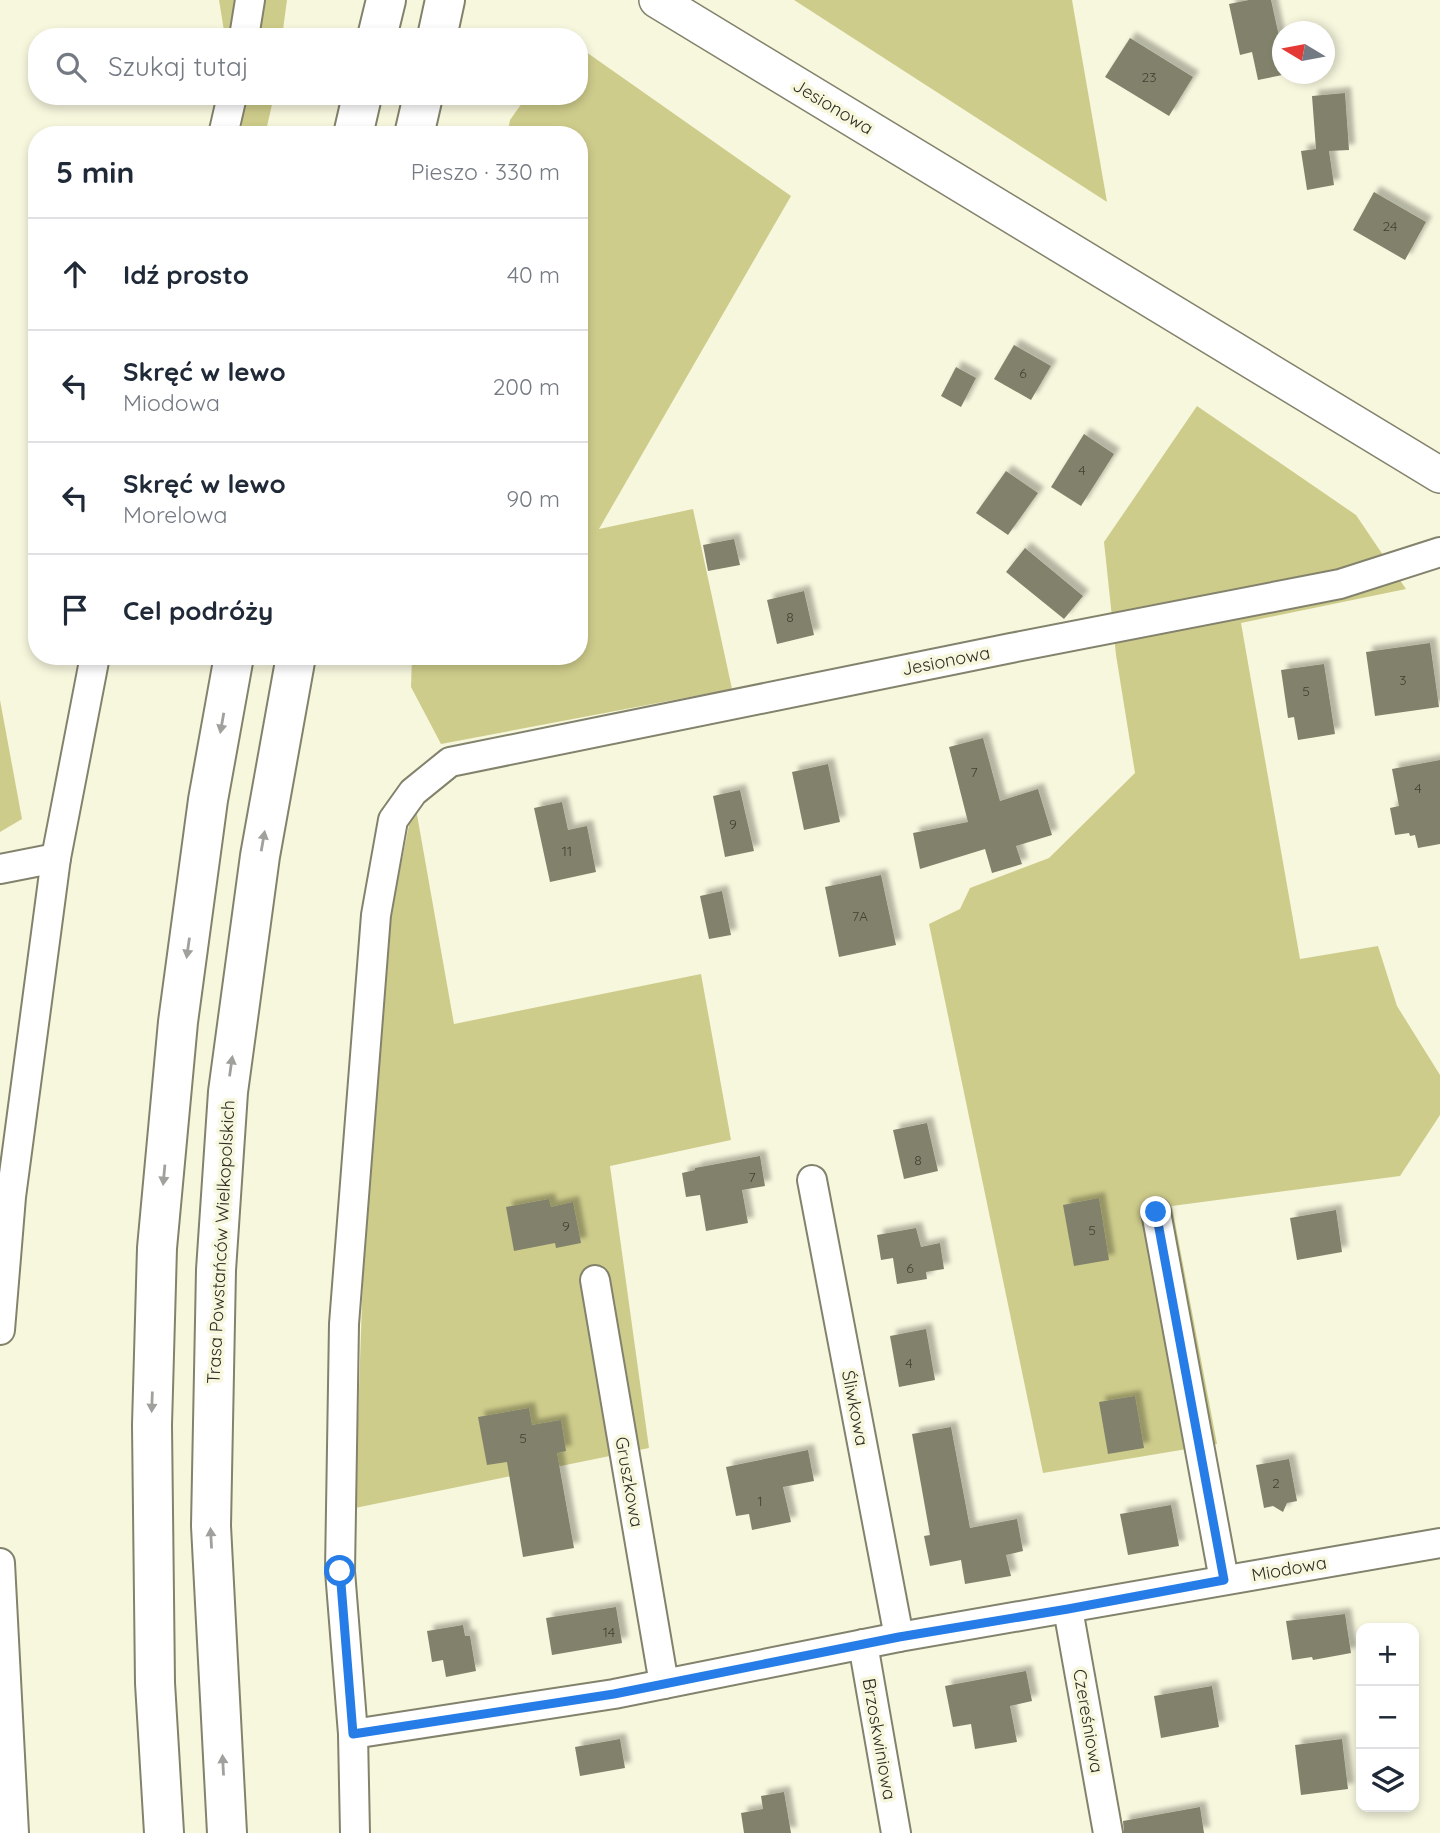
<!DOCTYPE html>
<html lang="pl">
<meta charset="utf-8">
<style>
:root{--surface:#fff;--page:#f6f6f7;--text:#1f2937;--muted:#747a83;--line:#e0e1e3}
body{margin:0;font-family:Quicksand,sans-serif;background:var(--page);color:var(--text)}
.controls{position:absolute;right:21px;bottom:21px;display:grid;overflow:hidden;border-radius:14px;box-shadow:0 4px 10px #0003}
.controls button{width:63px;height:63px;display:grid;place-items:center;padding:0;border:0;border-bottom:2px solid var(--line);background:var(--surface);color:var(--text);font:35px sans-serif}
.compass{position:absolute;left:1272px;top:21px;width:63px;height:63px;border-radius:50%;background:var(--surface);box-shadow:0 4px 10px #0003;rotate:280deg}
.stop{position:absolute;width:21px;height:21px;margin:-16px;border:5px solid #277de7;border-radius:50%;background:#fff}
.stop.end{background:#277de7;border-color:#fff;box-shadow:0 2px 7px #0008}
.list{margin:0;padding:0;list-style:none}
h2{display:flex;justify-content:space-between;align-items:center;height:91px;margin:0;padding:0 28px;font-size:30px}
h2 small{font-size:23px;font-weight:400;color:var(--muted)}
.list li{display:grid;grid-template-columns:46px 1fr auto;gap:21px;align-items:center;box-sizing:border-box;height:112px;padding:0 28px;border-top:2px solid var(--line)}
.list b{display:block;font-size:26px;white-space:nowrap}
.list p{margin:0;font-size:23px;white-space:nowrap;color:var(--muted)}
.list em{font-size:23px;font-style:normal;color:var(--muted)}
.icon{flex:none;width:38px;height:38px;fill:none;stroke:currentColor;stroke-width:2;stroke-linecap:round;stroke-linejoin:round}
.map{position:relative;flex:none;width:1440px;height:1833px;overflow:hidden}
.search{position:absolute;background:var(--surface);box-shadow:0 4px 10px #0003;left:28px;top:28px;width:560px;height:77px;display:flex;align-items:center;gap:18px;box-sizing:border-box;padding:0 24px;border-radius:28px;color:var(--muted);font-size:26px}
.panel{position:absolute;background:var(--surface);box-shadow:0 4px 10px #0003;left:28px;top:126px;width:560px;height:539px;border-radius:28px}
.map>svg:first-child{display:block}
.green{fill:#cecc8b}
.building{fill:#82826c;filter:url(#shadow)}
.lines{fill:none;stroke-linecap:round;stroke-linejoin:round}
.minor-casing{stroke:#83826c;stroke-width:32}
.tertiary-casing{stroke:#83826c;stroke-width:38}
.motorway-casing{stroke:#83826c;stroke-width:42}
.minor{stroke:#fff;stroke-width:28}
.tertiary{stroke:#fff;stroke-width:35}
.motorway{stroke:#fff;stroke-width:38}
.oneway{fill:#a0a09c}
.route{stroke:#277de7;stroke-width:9}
.labels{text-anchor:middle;stroke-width:7;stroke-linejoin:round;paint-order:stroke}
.number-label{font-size:14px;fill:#424235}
.street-label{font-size:18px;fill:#2c2c23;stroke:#f7f7de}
</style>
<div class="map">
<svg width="1440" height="1833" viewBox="0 0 1440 1833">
<defs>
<filter id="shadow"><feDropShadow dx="6" dy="-6" stdDeviation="2" flood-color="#0004"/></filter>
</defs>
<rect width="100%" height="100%" fill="#f7f7de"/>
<!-- green -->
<g class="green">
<polygon points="219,0 287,0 282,37 225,37"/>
<polygon points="794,0 1072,0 1107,202"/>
<polygon points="579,47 791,196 599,529 693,509 732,689 441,744 411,687 412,656 579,656 579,135 507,135 510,120 527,96 579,96"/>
<polygon points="236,96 274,96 265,135 244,135"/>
<polygon points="1197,406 1356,515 1406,589 1241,623 1300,959 1378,946 1397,1006 1440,1075 1440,1115 1400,1176 1172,1206 1217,1444 1043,1473 929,924 960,909 970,888 1049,858 1135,773 1116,655 1104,542"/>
<polygon points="0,700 22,819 0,832"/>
<polygon points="413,792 454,1024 701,974 731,1140 610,1166 649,1448 355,1508 372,1008 409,825"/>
</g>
<!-- building -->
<g class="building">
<polygon points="1249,0 1271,0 1283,54 1283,74 1287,74 1258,80 1252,52 1240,55 1229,4"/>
<polygon points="1130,38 1193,77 1169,116 1105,77"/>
<polygon points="1345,93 1349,150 1329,151 1334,185 1307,190 1301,151 1316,149 1312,96"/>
<polygon points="1374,192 1426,222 1405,260 1353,230"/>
<polygon points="1014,345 1051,366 1031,400 994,379"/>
<polygon points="956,367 976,378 961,407 941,396"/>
<polygon points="1084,434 1114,454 1081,506 1051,487"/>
<polygon points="1006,471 1038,493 1008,535 976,513"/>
<polygon points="734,539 740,565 708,571 703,545"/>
<polygon points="1025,548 1083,596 1064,619 1006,572"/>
<polygon points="804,591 814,635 777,644 767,600"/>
<polygon points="1430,643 1439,707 1375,716 1366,652"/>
<polygon points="1324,664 1335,734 1298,740 1294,717 1288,718 1281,670"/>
<polygon points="983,738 1000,801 1038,789 1052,835 1016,846 1022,864 992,873 985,849 920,869 913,833 968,822 949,747"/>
<polygon points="1440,760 1440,844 1418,848 1415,835 1410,836 1409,833 1395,835 1390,808 1399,806 1392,769"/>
<polygon points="828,764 840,822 804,830 792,772"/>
<polygon points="740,790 754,851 725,857 713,796"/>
<polygon points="562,802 568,830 587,826 596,872 550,882 534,808"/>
<polygon points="881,875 896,945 839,957 825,887"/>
<polygon points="722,891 731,935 709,939 700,896"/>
<polygon points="927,1123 938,1171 904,1179 893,1130"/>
<polygon points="760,1156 765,1186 742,1190 748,1223 706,1231 700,1195 686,1197 682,1173 695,1170 695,1168"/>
<polygon points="1099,1198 1109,1260 1074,1266 1063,1205"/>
<polygon points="549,1199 551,1207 573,1202 581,1243 556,1248 555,1243 514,1251 506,1207"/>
<polygon points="1336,1210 1342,1252 1297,1260 1290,1218"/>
<polygon points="916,1228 921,1247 940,1243 944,1269 926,1272 927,1279 897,1284 893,1258 881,1260 877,1235"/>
<polygon points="926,1329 935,1380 899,1387 890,1336"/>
<polygon points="1135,1396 1144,1448 1108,1454 1099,1402"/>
<polygon points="529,1408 532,1425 561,1420 566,1451 557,1453 574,1548 523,1557 507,1462 487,1465 478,1417"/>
<polygon points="951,1427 970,1528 1017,1519 1023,1551 1006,1555 1011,1576 965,1584 961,1560 930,1566 924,1536 930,1535 912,1434"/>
<polygon points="808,1450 814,1481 783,1487 791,1522 752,1530 749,1514 736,1516 726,1467"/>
<polygon points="1289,1459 1297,1501 1287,1503 1283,1512 1273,1506 1264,1508 1256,1465"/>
<polygon points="1171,1505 1179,1546 1128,1555 1120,1514"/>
<polygon points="616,1607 622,1643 552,1655 546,1618"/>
<polygon points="1345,1614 1351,1653 1313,1660 1312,1657 1292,1660 1286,1621"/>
<polygon points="463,1625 465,1636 470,1636 476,1671 446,1677 443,1660 432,1662 427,1631"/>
<polygon points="1026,1671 1032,1701 1010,1706 1017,1742 975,1749 971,1724 953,1727 945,1686"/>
<polygon points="1212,1686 1219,1727 1161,1738 1154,1696"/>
<polygon points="620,1739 625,1768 580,1776 575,1747"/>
<polygon points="1342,1739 1348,1789 1301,1795 1295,1745"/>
<polygon points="784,1792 791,1833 744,1833 741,1813 763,1809 761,1796"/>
<polygon points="1200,1807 1204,1833 1124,1833 1123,1821"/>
</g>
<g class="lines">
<defs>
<g id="minor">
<polyline points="244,37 250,0"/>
<polyline points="223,135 232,96"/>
<polyline points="0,869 56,858"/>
<polyline points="812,1180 899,1637"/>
<polyline points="1156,1212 1224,1580"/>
<polyline points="595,1280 664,1684"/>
<polyline points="0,1330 11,1197 56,858 95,656"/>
<polyline points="0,1563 14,1833"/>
<polyline points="1068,1609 1108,1833"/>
<polyline points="863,1644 896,1833"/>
<polyline points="353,1734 614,1694 899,1637 1440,1543"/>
<polyline points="355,1833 353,1734 340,1571 344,1324 376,915 393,820 413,792 450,762 1011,648 1340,584 1440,552"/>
</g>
<polyline id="tertiary" points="657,0 1440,475"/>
<g id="motorway">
<polyline points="377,37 386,0"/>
<polyline points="437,37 445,0"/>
<polyline points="353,135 362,96"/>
<polyline points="414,135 423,96"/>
<polyline points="164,1833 155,1683 152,1425 157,1248 178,1022 208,800 234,656"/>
<polyline points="227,1833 211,1526 216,1270 228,1092 260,856 296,656"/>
</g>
</defs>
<!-- minor casing -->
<use href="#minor" class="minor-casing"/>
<!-- tertiary casing -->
<use href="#tertiary" class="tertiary-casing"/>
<!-- motorway casing -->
<use href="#motorway" class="motorway-casing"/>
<!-- minor -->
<use href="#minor" class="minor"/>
<!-- tertiary -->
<use href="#tertiary" class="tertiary"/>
<!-- motorway -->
<use href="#motorway" class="motorway"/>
</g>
<!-- one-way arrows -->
<defs><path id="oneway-solid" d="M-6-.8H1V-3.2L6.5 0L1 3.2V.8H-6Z" transform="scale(1.75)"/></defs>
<g class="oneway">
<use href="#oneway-solid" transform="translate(222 723) rotate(100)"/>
<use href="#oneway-solid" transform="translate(263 841) rotate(-80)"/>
<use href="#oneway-solid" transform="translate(188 948) rotate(98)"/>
<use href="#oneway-solid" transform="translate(231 1066) rotate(-82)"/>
<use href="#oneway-solid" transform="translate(164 1175) rotate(95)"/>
<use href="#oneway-solid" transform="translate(152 1402) rotate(92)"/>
<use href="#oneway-solid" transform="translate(211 1538) rotate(-93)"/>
<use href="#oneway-solid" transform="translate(223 1765) rotate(-93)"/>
</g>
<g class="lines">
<!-- route -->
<polyline class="route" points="340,1571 353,1734 614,1694 899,1637 1068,1609 1224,1580 1156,1212"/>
</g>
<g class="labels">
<!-- number labels -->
<g class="number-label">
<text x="1149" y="82">23</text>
<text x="1390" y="231">24</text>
<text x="1023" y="378">6</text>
<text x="1082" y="475">4</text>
<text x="790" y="622">8</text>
<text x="1403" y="685">3</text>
<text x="1306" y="696">5</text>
<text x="974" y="777">7</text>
<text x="1418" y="793">4</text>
<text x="733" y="829">9</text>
<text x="567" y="856">11</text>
<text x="860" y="921">7A</text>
<text x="918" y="1165">8</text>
<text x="752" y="1182">7</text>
<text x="566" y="1231">9</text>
<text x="1092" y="1235">5</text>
<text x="910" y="1273">6</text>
<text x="909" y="1368">4</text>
<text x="523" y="1443">5</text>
<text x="1276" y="1488">2</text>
<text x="760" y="1506">1</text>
<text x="609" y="1637">14</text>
</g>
<!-- street labels -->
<g class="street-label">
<text transform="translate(833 107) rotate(31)" y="6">Jesionowa</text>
<text transform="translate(946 661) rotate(-11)" y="6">Jesionowa</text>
<text transform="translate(221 1242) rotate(-87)" y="6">Trasa Powstańców Wielkopolskich</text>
<text transform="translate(855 1408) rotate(79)" y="6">Śliwkowa</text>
<text transform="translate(629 1482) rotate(80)" y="6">Gruszkowa</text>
<text transform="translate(1289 1569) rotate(-10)" y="6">Miodowa</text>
<text transform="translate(1088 1721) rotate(80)" y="6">Czereśniowa</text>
<text transform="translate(879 1739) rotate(80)" y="6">Brzoskwiniowa</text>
</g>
</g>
</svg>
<div class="controls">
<button>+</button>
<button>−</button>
<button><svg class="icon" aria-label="layers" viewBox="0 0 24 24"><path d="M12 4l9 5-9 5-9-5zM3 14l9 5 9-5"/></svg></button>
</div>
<svg class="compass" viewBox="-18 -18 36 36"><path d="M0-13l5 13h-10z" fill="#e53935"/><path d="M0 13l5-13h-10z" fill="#747a83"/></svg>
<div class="stop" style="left:340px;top:1571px"></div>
<div class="stop end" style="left:1156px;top:1212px"></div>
<div class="search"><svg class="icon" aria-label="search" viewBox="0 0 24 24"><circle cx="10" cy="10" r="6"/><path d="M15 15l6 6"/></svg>Szukaj tutaj</div>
<section class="panel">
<h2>5 min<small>Pieszo · 330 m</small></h2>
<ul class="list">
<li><svg class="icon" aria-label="ahead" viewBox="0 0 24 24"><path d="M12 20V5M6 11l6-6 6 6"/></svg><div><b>Idź prosto</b></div><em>40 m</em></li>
<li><svg class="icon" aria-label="left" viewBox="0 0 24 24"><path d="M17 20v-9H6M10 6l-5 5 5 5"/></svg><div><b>Skręć w lewo</b><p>Miodowa</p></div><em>200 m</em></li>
<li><svg class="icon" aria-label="left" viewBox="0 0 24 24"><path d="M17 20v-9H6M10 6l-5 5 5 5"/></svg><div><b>Skręć w lewo</b><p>Morelowa</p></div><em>90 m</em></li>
<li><svg class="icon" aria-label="arrive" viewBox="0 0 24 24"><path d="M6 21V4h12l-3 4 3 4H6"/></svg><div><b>Cel podróży</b></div></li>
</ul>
</section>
</div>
